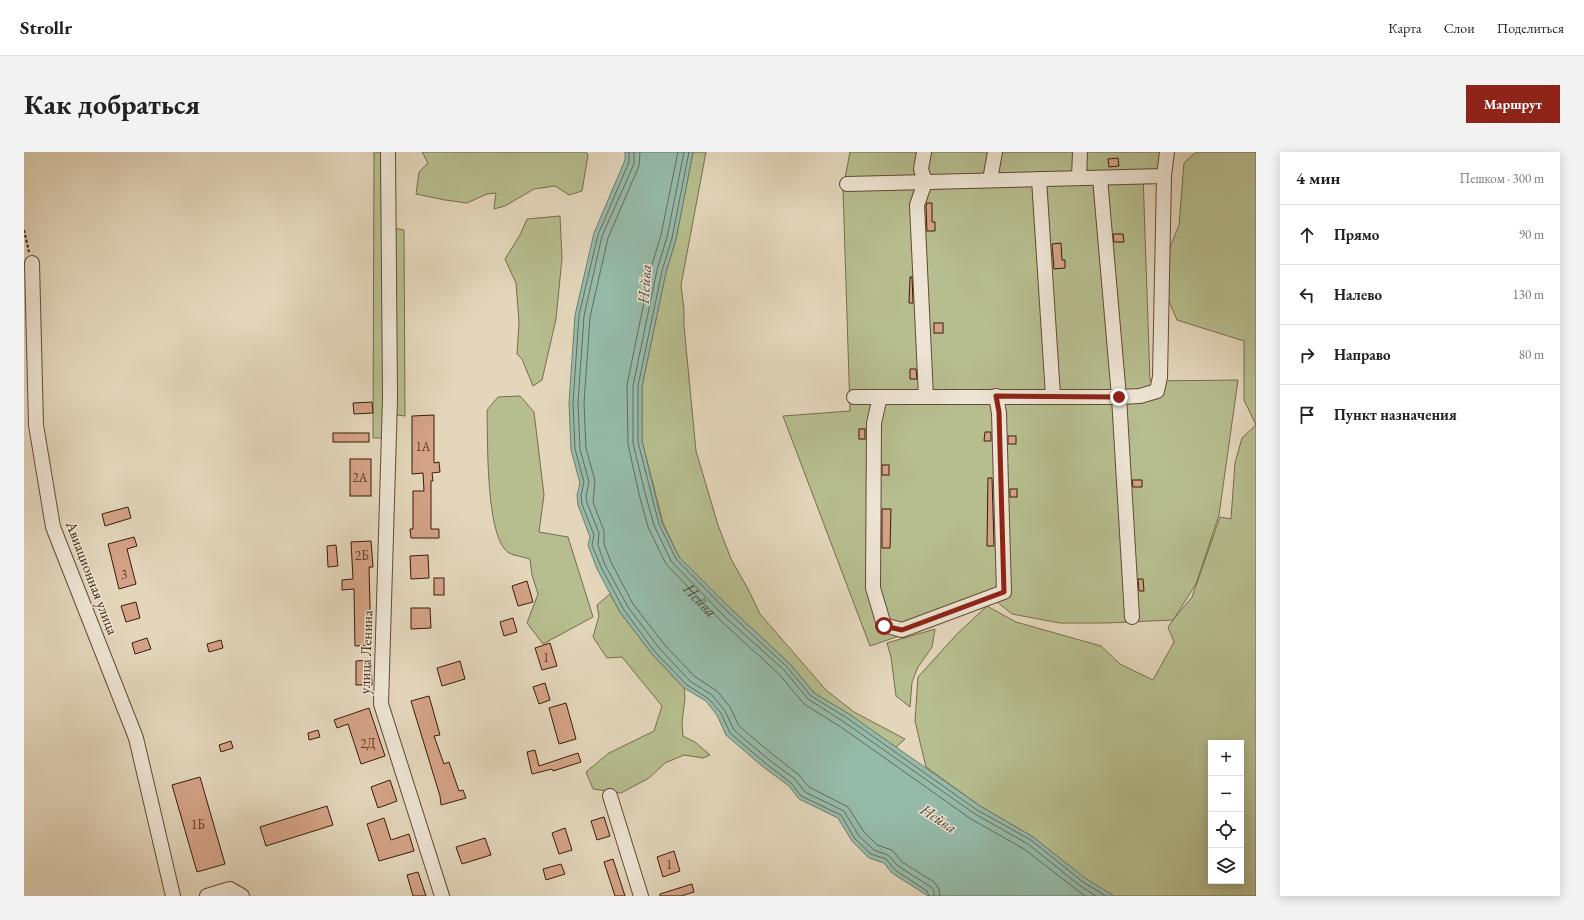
<!DOCTYPE html>
<html lang="ru">
<meta charset="utf-8">
<style>
:root{--surface:#fff;--page:#f2f2f2;--text:#222;--muted:#767676;--line:#e0e0e0;--accent:#8f2418}
body{margin:0;font-family:"EB Garamond",serif;background:var(--page);color:var(--text)}
.controls{position:absolute;right:12px;bottom:12px;display:grid;overflow:hidden;border-radius:0px;box-shadow:0 2px 10px #0003}
.controls button{width:36px;height:36px;display:grid;place-items:center;padding:0;border:0;border-bottom:1px solid var(--line);background:var(--surface);color:var(--text);font:20px sans-serif}
.stop{position:absolute;width:12px;height:12px;margin:-9px;border:3px solid #8f2418;border-radius:50%;background:#fff}
.stop.end{background:#8f2418;border-color:#fff;box-shadow:0 1px 4px #0008}
.list{margin:0;padding:0;list-style:none}
h2{display:flex;justify-content:space-between;align-items:center;height:52px;margin:0;padding:0 16px;font-size:17px}
h2 small{font-size:13px;font-weight:400;color:var(--muted)}
.list li{display:grid;grid-template-columns:26px 1fr auto;gap:12px;align-items:center;box-sizing:border-box;height:60px;padding:0 16px;border-top:1px solid var(--line)}
.list b{display:block;font-size:15px;white-space:nowrap}
.list em{font-size:13px;font-style:normal;color:var(--muted)}
.icon{flex:none;width:22px;height:22px;fill:none;stroke:currentColor;stroke-width:2;stroke-linecap:round;stroke-linejoin:round}
.map{position:relative;flex:none;width:1232px;height:744px;overflow:hidden;border-radius:0px}
header{display:flex;align-items:center;gap:24px;box-sizing:border-box;height:56px;padding:0 20px;background:var(--surface);border-bottom:1px solid var(--line)}
header strong{font-size:19px}
nav{display:flex;gap:22px;margin-inline-start:auto;font-size:14px}
.intro{display:flex;align-items:center;justify-content:space-between;box-sizing:border-box;height:96px;padding:0 24px}
h1{margin:0;font-size:28px}
.button{padding:10px 18px;border-radius:0px;background:var(--accent);color:#fff;font-size:14px;font-weight:700}
main{display:flex;gap:24px;padding:0 24px}
aside{flex:1;background:var(--surface);border-radius:0px;box-shadow:0 2px 10px #0003}
.map>svg:first-child{display:block}
.green{fill:#b6bd8e;stroke:#786c4c;fill-rule:evenodd}
.water{fill:#96baaa;stroke:#717a6a}
.lines{fill:none;stroke-linecap:round;stroke-linejoin:round}
.shore{stroke:#686a5a;stroke-width:1}
.building{fill:#d4a286;stroke:#3a1b09}
.minor-casing{stroke:#644a36;stroke-width:16}
.path{stroke:#3a1b09;stroke-width:2;stroke-dasharray:3 2;stroke-linecap:butt}
.minor{stroke:#ede4d3;stroke-width:14}
.route{stroke:#8f2418;stroke-width:5}
.labels{text-anchor:middle;stroke-width:3;stroke-linejoin:round;paint-order:stroke}
.number-label{font-size:13px;fill:#603d28}
.street-label{font-size:15px;fill:#3a1b09;stroke:#ede4d3}
.water-label{font-size:16px;font-style:italic;fill:#564b39;stroke:#ede4d3}
</style>
<header>
<strong>Strollr</strong>
<nav><a>Карта</a><a>Слои</a><a>Поделиться</a></nav>
</header>
<div class="intro"><h1>Как добраться</h1><a class="button">Маршрут</a></div>
<main>
<div class="map">
<svg width="1232" height="744" viewBox="0 0 1232 744">
<rect width="100%" height="100%" fill="#e3d6bb"/>
<filter id="stains"><feTurbulence type="fractalNoise" baseFrequency=".005" numOctaves="4"/><feColorMatrix values="0 0 0 0 .2 0 0 0 0 .09 0 0 0 0 .02 0 0 0 .5 -.17"/></filter>
<radialGradient id="worn" r=".72"><stop offset=".6" stop-color="#630" stop-opacity="0"/><stop offset="1" stop-color="#630" stop-opacity=".3"/></radialGradient>
<!-- green -->
<g class="green">
<polygon points="350,0 359,0 359,286 349,286"/>
<polygon points="398,0 562,0 564,3 558,39 545,43 531,34 510,37 481,54 470,57 472,41 463,42 443,51 421,48 392,42 395,20 404,11"/>
<polygon points="669,0 682,0 657,133 660,158 660,174 672,299 694,373 707,407 724,437 736,462 802,538 830,560 881,587 871,596 825,562 790,541 766,512 707,457 655,405 639,371 618,289 618,234 642,120 652,87"/>
<path d="M826,0H1140V6L1134,17L1119,22L1126,229L1214,228L1195,363L1172,432L1149,468L1168,445L1196,365L1207,367L1211,311L1218,286L1232,273L1220,248V189L1153,168L1143,145L1145,98L1155,73L1160,11L1172,0H1232V744H1090L1061,727L1009,685L956,654L902,615L891,569L894,525L933,482L963,454L992,470L1077,494L1096,512L1129,528L1150,490L1144,475L1149,468L1083,471H1036L988,462L967,445L948,459L846,494L759,264L826,259L819,37ZM1187,591H1217V729H1187Z"/>
<polygon points="536,64 538,106 532,167 518,228 509,234 498,207 493,202 495,170 492,131 481,107 496,83 503,67"/>
<polygon points="370,76 380,78 381,264 372,263"/>
<path d="M496,244L510,260L520,343L515,380L544,385L569,465L519,492L503,471L514,442L508,423L506,407C500,405 491,404 485,401C461,386 464,286 463,258L474,245Z"/>
<polygon points="586,442 596,460 628,502 660,536 661,546 658,570 659,584 671,590 686,603 679,606 660,603 641,611 625,626 597,641 569,637 562,620 585,601 630,579 638,554 598,505 583,506 569,485 575,464 573,453"/>
<polygon points="911,477 908,495 894,515 888,530 886,555 872,544 867,505 863,491"/>
</g>
<!-- water -->
<polygon class="water" points="601,0 669,0 652,87 642,120 618,234 618,289 638,371 655,405 707,457 766,512 790,541 825,562 956,654 1009,685 1061,726 1090,744 904,744 868,721 860,711 845,706 828,689 814,666 775,647 765,634 738,614 702,583 693,563 682,549 660,536 628,502 596,460 573,417 564,393 566,385 554,353 553,343 556,331 547,298 545,251 551,163 570,81 601,8"/>
<g class="lines">
<!-- shore -->
<g class="shore">
<polyline points="605,0 605,10 574,83 555,163 549,251 551,297 560,330 557,343 558,352 570,383 568,393 577,415 600,458 631,500 663,533 685,547 697,561 706,581 741,611 767,631 777,644 817,663 831,687 847,702 862,707 871,718 903,739 905,744"/>
<polyline points="610,0 610,12 578,84 560,164 554,251 556,297 565,330 562,344 563,351 575,381 574,393 581,413 604,455 635,496 666,529 688,543 701,559 710,578 744,607 771,627 781,640 820,659 835,684 850,698 864,703 874,714 907,735 910,739 910,744"/>
<polyline points="616,0 615,14 584,86 566,165 560,251 562,296 571,329 569,350 580,379 580,392 587,410 609,452 640,492 670,524 693,539 706,555 715,574 748,602 774,622 785,635 824,655 840,680 853,693 868,698 878,710 910,730 915,737 916,744"/>
<path id="s1" d="M654,0L637,83L627,116L603,233L604,292L615,342L624,375L642,412L696,468L755,522L780,552L817,575L947,667L1000,697L1061,744"/>
<polyline points="660,0 643,85 633,118 609,234 609,291 621,341 630,373 647,409 700,464 760,518 784,547 820,570 951,662 1004,692 1055,733 1072,744"/>
<polyline points="665,0 648,86 638,119 614,234 614,290 635,372 652,407 704,460 763,515 787,544 823,566 953,658 1007,688 1059,730 1082,744"/>
</g>
</g>
<!-- building -->
<g class="building">
<polygon points="1094,6 1095,14 1085,15 1084,7"/>
<polygon points="903,51 908,51 908,70 911,70 911,79 903,79 902,54"/>
<polygon points="1089,82 1099,82 1100,90 1090,90"/>
<polygon points="1037,91 1038,108 1041,108 1041,116 1030,117 1028,92"/>
<polygon points="886,125 888,125 889,151 885,151"/>
<rect x="910" y="171" width="9" height="10"/>
<polygon points="886,217 892,217 893,227 886,227"/>
<polygon points="348,250 349,261 330,262 329,251"/>
<polygon points="410,263 410,311 415,310 416,320 408,321 409,329 407,329 407,377 415,377 415,386 387,386 386,377 389,377 389,339 400,339 399,321 388,322 388,264"/>
<rect x="835" y="277" width="6" height="10"/>
<polygon points="961,280 967,280 967,289 960,289"/>
<rect x="309" y="281" width="36" height="9"/>
<rect x="984" y="284" width="8" height="8"/>
<rect x="326" y="307" width="21" height="37"/>
<rect x="858" y="313" width="7" height="10"/>
<polygon points="964,326 968,326 970,394 963,394"/>
<polygon points="1108,328 1118,328 1118,335 1109,335"/>
<rect x="986" y="337" width="7" height="8"/>
<polygon points="104,355 107,366 81,374 78,362"/>
<polygon points="858,357 867,357 866,396 858,396"/>
<polygon points="110,385 113,394 103,397 112,432 95,437 84,392"/>
<polygon points="347,389 349,415 345,415 347,493 331,494 330,437 318,438 318,428 329,427 327,390"/>
<polygon points="312,393 314,414 304,415 303,394"/>
<polygon points="404,403 405,426 387,427 386,404"/>
<rect x="410" y="426" width="10" height="17"/>
<polygon points="1114,427 1119,427 1120,439 1115,439"/>
<polygon points="503,429 509,450 494,454 488,434"/>
<polygon points="112,450 116,466 102,470 97,454"/>
<polygon points="387,456 406,456 407,476 387,477"/>
<polygon points="489,466 493,480 480,484 476,470"/>
<polygon points="123,486 127,497 111,502 108,491"/>
<polygon points="197,488 199,496 185,500 183,492"/>
<polygon points="526,491 533,514 518,518 511,496"/>
<polygon points="347,508 348,533 332,533 332,509"/>
<polygon points="436,509 441,527 418,534 413,516"/>
<polygon points="521,531 526,548 515,552 509,535"/>
<polygon points="405,544 416,583 410,584 420,612 425,610 435,639 439,638 442,646 417,653 416,644 387,549"/>
<polygon points="542,551 552,587 535,592 525,556"/>
<polygon points="345,556 361,604 337,612 324,572 313,576 310,568"/>
<polygon points="294,578 296,585 285,588 284,581"/>
<polygon points="207,589 209,596 197,600 195,593"/>
<polygon points="511,598 515,614 554,601 557,610 529,619 528,617 508,622 503,600"/>
<polygon points="176,625 201,712 173,720 148,633"/>
<polygon points="366,628 373,649 354,656 347,635"/>
<polygon points="303,654 309,673 242,694 236,675"/>
<polygon points="580,665 586,684 573,688 567,669"/>
<polygon points="360,666 367,688 385,682 390,699 355,709 343,672"/>
<polygon points="541,676 548,698 535,702 528,681"/>
<polygon points="461,686 467,703 438,712 432,695"/>
<polygon points="650,699 656,719 639,725 633,705"/>
<polygon points="589,707 601,744 591,744 580,710"/>
<polygon points="537,712 541,722 522,728 519,717"/>
<polygon points="394,720 402,744 389,744 383,723"/>
<polygon points="668,732 670,740 657,744 636,744 636,742"/>
</g>
<g class="lines">
<defs>
<g id="minor">
<polyline points="364,0 366,247 357,552 418,744"/>
<polyline points="900,0 897,17 901,30 893,53 902,245"/>
<polyline points="1055,26 1056,0"/>
<polyline points="1076,26 1095,245 1108,465"/>
<polyline points="1015,27 1029,244"/>
<polyline points="966,28 971,0"/>
<polyline points="823,32 1140,24 1143,0"/>
<polyline points="8,111 12,273 29,375 112,586 149,744"/>
<polyline points="830,245 1095,245 1116,244 1133,239 1136,225 1140,24"/>
<polyline points="856,245 850,271 849,436 860,473 878,478 980,440 975,261 972,244"/>
<polyline points="586,644 617,744"/>
<polyline points="183,744 206,737 218,744"/>
</g>
</defs>
<!-- minor casing -->
<use href="#minor" class="minor-casing"/>
<!-- path -->
<polyline class="path" points="0,78 5,100"/>
<!-- minor -->
<use href="#minor" class="minor"/>
</g>
<g class="lines">
<!-- route -->
<polyline class="route" points="860,474 878,478 980,440 975,260 972,244 1095,245"/>
</g>
<g class="labels">
<!-- number labels -->
<g class="number-label">
<text x="399" y="299">1А</text>
<text x="336" y="330">2А</text>
<text x="338" y="408">2Б</text>
<text x="100" y="427">3</text>
<text x="522" y="510">1</text>
<text x="344" y="596">2Д</text>
<text x="174" y="677">1Б</text>
<text x="645" y="717">1</text>
</g>
<!-- street labels -->
<g class="street-label">
<text transform="translate(68 426) rotate(69)" y="5">Авиационная улица</text>
<text transform="translate(342 500) rotate(-88)" y="5">улица Ленина</text>
</g>
<!-- water labels -->
<g class="water-label">
<text transform="translate(620 132) rotate(-86)" y="6">Нейва</text>
<text dy="6" stroke="none"><textPath href="#s1" startOffset="474">Нейва</textPath></text>
<text transform="translate(915 666) rotate(33)" y="6">Нейва</text>
</g>
</g>
<rect width="100%" height="100%" filter="url(#stains)"/>
<rect width="100%" height="100%" fill="url(#worn)"/>
</svg>
<div class="controls">
<button>+</button>
<button>−</button>
<button><svg class="icon" aria-label="locate" viewBox="0 0 24 24"><circle cx="12" cy="12" r="6"/><path d="M12 2v4M12 18v4M2 12h4M18 12h4"/></svg></button>
<button><svg class="icon" aria-label="layers" viewBox="0 0 24 24"><path d="M12 4l9 5-9 5-9-5zM3 14l9 5 9-5"/></svg></button>
</div>
<div class="stop" style="left:860px;top:474px"></div>
<div class="stop end" style="left:1095px;top:245px"></div>
</div>
<aside>
<h2>4 мин<small>Пешком · 300 m</small></h2>
<ul class="list">
<li><svg class="icon" aria-label="ahead" viewBox="0 0 24 24"><path d="M12 20V5M6 11l6-6 6 6"/></svg><div><b>Прямо</b></div><em>90 m</em></li>
<li><svg class="icon" aria-label="left" viewBox="0 0 24 24"><path d="M17 20v-9H6M10 6l-5 5 5 5"/></svg><div><b>Налево</b></div><em>130 m</em></li>
<li><svg class="icon" aria-label="right" viewBox="0 0 24 24"><path d="M7 20v-9h11M14 6l5 5-5 5"/></svg><div><b>Направо</b></div><em>80 m</em></li>
<li><svg class="icon" aria-label="arrive" viewBox="0 0 24 24"><path d="M6 21V4h12l-3 4 3 4H6"/></svg><div><b>Пункт назначения</b></div></li>
</ul>
</aside>
</main>
